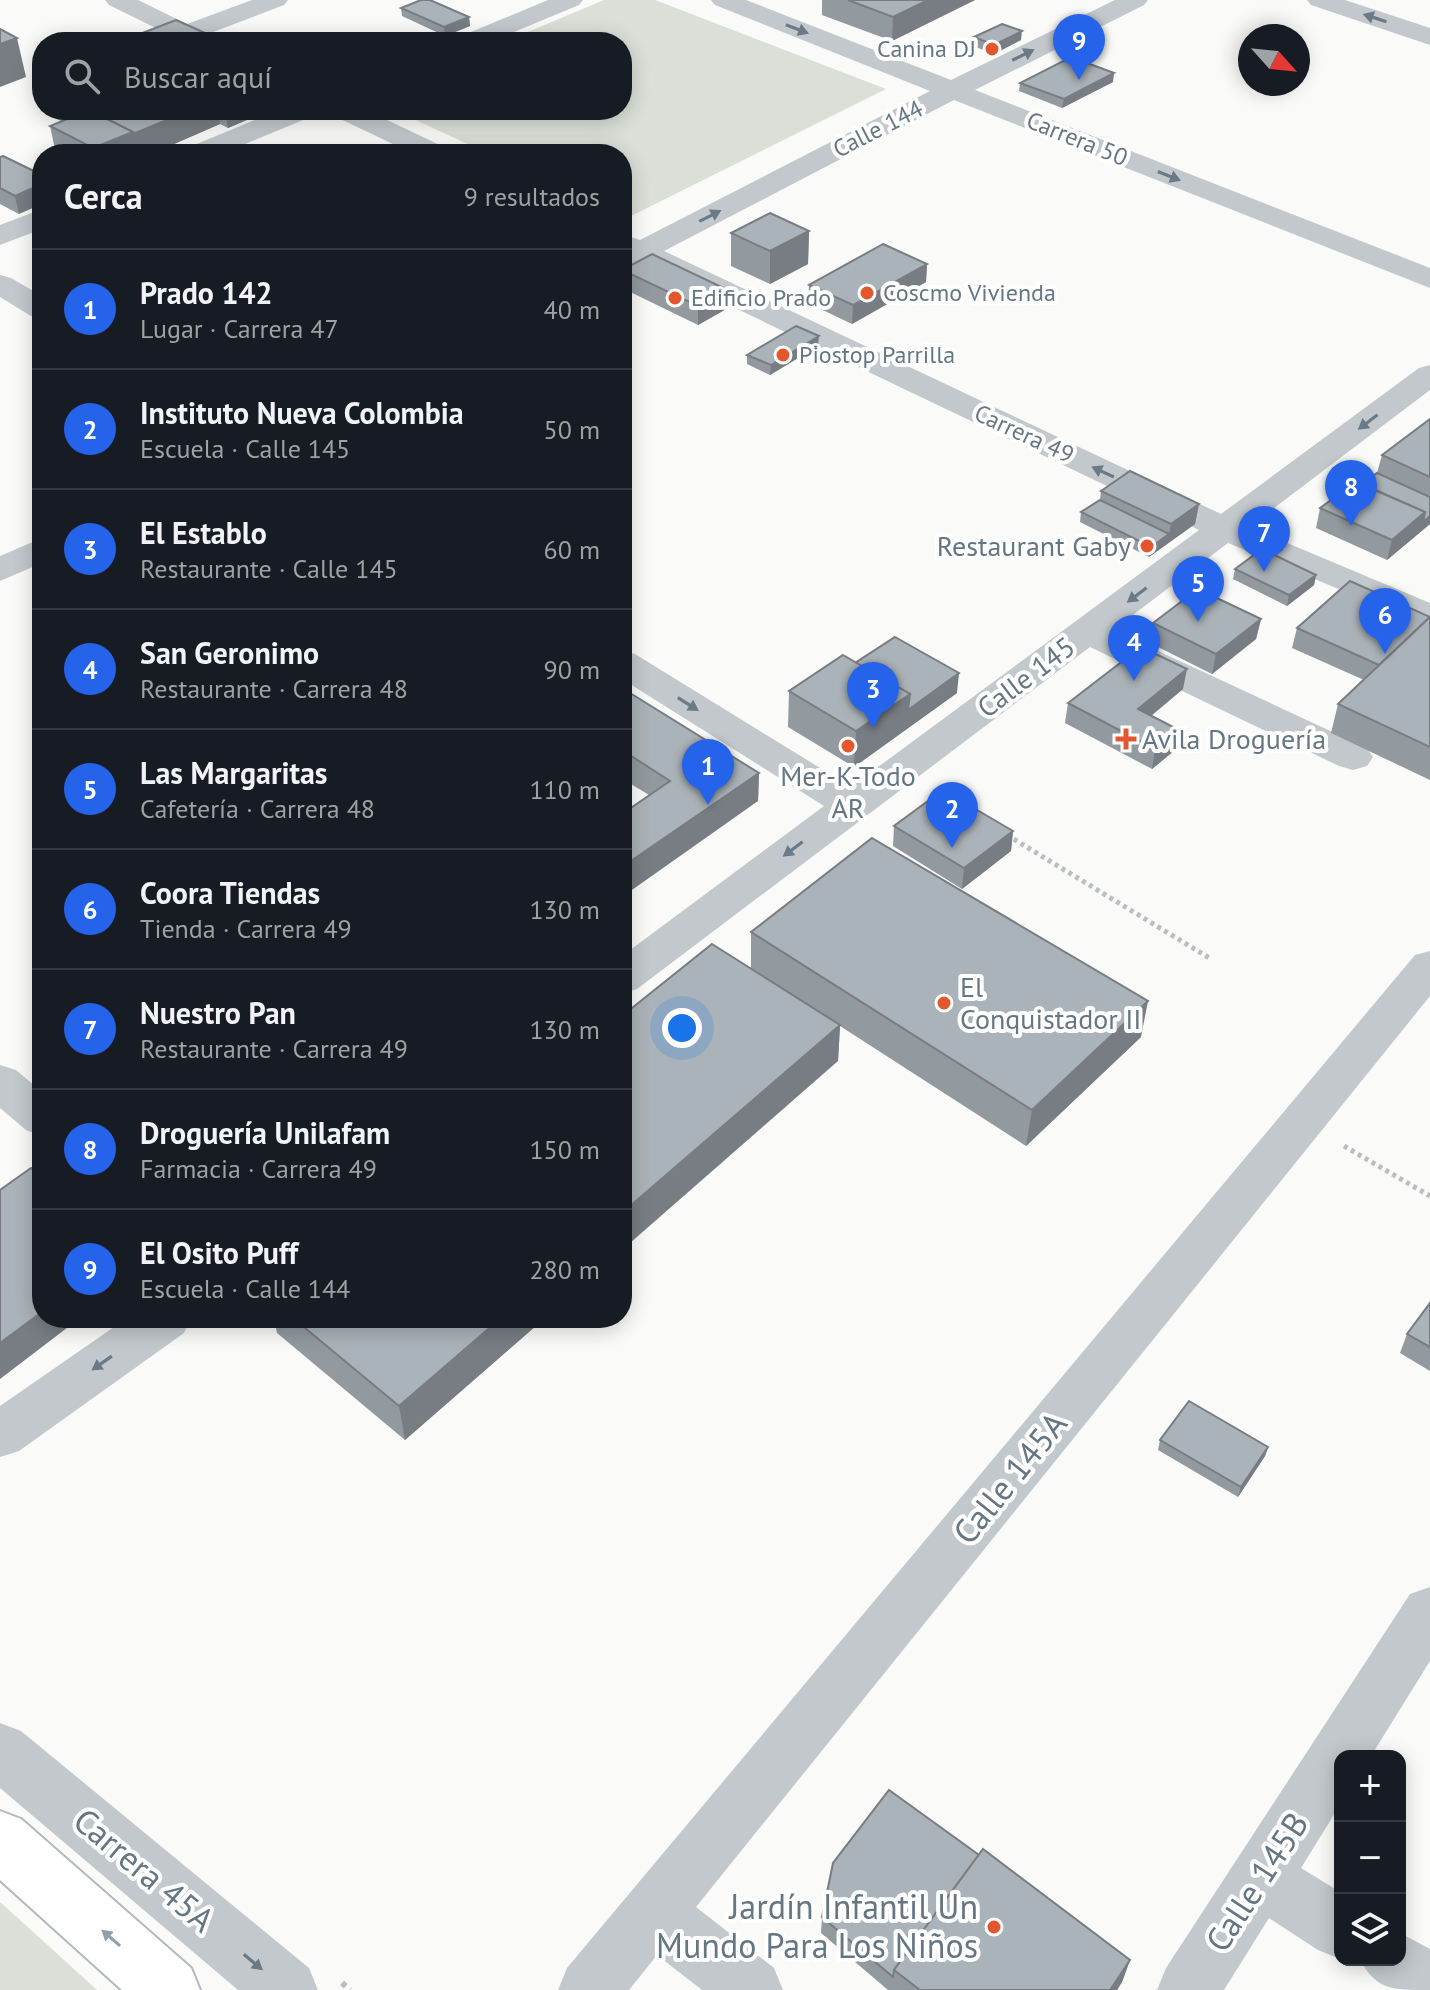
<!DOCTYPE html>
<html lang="es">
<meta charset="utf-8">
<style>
:root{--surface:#171b24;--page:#242831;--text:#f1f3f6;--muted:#9ea1a6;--line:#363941;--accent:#2563eb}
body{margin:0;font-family:"PT Sans",sans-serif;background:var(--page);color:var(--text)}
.controls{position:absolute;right:24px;bottom:24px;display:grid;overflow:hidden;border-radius:16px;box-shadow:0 4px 20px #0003}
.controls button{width:72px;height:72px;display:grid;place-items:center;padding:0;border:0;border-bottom:2px solid var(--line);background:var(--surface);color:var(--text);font:40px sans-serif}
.compass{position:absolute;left:1238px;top:24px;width:72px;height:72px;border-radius:50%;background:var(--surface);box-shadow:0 4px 20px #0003;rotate:117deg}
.you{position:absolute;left:682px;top:1028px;width:28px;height:28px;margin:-20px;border:6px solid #fff;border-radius:50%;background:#1a73e8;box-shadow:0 0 0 12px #1a73e833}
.badge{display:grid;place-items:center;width:52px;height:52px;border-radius:50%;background:var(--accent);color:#fff;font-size:26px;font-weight:700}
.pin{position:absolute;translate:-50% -66px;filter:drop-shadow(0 2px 4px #0008)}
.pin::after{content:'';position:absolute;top:42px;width:28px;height:24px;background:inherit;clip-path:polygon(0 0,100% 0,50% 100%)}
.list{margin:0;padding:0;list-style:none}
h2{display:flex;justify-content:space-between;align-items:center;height:104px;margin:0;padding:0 32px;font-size:34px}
h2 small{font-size:26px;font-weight:400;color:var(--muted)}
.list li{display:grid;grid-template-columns:52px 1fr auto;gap:24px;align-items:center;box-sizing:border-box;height:120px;padding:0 32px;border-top:2px solid var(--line)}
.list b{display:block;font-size:30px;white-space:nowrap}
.list p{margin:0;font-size:26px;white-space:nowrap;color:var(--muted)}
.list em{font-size:26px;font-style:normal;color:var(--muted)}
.icon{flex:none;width:44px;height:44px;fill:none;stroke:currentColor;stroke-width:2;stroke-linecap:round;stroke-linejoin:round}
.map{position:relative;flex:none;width:1430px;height:1990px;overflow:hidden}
.search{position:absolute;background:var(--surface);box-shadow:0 4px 20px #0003;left:32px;top:32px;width:600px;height:88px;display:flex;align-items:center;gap:20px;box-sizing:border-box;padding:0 28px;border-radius:32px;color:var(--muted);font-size:30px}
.panel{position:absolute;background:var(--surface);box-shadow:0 4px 20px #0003;left:32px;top:144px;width:600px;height:1184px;border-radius:32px}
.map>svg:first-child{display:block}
.green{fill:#dadfd7}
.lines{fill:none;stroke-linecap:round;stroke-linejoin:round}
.highway-casing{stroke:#b4b9bd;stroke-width:4}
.path-far1{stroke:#bbbfc2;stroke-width:5;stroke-dasharray:4 4;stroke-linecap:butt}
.path{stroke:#bbbfc2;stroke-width:6;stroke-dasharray:5 5;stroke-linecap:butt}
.street{fill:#c3c8cc;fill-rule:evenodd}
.highway{fill:#fff;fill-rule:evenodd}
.wall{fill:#929a9f}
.shaded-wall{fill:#777d82}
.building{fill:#aab3b9;stroke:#777d82;stroke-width:2}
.oneway{fill:#6a7a87}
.oneway2{fill:#939fa8}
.poi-dot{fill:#e4572e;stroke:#fff;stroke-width:3}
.labels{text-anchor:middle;stroke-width:8;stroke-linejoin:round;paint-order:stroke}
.far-poi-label{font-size:24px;fill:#657683;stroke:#fff;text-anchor:start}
.far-street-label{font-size:24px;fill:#657683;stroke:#fff}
.poi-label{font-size:28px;fill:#657683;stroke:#fff;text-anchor:start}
.street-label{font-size:28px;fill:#657683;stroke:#fff}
.near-street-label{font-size:34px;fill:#657683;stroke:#fff}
.near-poi-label{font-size:34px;fill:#657683;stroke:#fff;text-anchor:end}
</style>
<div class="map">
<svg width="1430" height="1990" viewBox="0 0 1430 1990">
<rect width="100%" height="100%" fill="#fafaf8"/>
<!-- green -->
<g class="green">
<polygon points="604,0 655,0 886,89 627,218 622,216 622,154 489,154 394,110 622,110 622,42 504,42"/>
<polygon points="0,1902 9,1910 97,1990 0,1990"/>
</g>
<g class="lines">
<defs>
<polygon id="highway" points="0,1811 21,1819 191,1968 200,1990 122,1990 0,1880"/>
</defs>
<!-- highway casing -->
<use href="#highway" class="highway-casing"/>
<!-- path-far1 -->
<g class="path-far1">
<polyline points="1007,835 1211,959"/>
<polyline points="1344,1146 1430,1196"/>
</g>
<!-- path -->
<polyline class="path" points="342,1983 350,1990"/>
<!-- street -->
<g class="street">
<polygon points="105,0 138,0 187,24 252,0 288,0 284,5 208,34 217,42 184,42 109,5"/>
<polygon points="548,0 583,0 579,5 490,42 455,42 459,37"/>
<polygon points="711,0 746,0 951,80 1115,0 1148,0 1144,5 975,90 1430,268 1430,288 954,100 664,251 1221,514 1419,368 1430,365 1430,390 1249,527 1430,603 1430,627 1228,543 1113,630 1367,748 1373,757 1367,766 1353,770 1339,766 1090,647 637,989 622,994 622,956 824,806 622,679 622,650 635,654 851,787 1199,530 641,263 622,270 622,234 640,240 930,91 715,5"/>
<polygon points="1307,0 1345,0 1430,28 1430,45 1311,5"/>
<polygon points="279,110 317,110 313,116 221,154 183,154 187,148"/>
<polygon points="330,110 366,110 446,148 450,154 414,154 334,116"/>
<polygon points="42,209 42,229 0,245 0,225"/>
<polygon points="0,275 11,278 42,296 42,318 31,316 0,297"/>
<polygon points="42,538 42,563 0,581 0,556"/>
<polygon points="1430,951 1430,996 696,1907 774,1968 783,1990 702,1990 657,1955 629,1990 558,1990 567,1968 1415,955"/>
<polygon points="0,1065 16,1070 42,1092 42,1136 26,1130 0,1108"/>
<polygon points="127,1318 191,1318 184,1333 19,1451 0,1457 0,1406"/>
<polygon points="1430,1587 1430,1661 1371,1756 1340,1756 1340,1805 1301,1868 1340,1892 1340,1959 1318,1950 1269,1918 1224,1990 1157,1990 1166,1968 1410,1594"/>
<polygon points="0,1723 21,1731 309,1968 318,1990 238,1990 0,1788"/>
<path d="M1400,1933L1430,1949V1990C1391,1990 1377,1990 1360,1960H1400Z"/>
</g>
<!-- highway -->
<use href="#highway" class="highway"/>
</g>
<!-- wall -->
<g class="wall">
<polygon points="822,0 975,0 892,41 822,15"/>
<polygon points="401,8 469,17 470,26 445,36 402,16"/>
<polygon points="974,37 1021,40 994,54 973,46"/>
<polygon points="1113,82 1062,108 1019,91 1020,83"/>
<polygon points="42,83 42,110 270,110 228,128 220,124 151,154 56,154 50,126 61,121 41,111 35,86"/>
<polygon points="0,157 42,175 19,214 0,204"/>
<polygon points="809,231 808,264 770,284 731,266 731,233"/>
<polygon points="927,264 926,282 852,324 808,303 809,285"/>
<polygon points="622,269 728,290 728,308 698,325 622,288"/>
<polygon points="818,346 770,375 747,364 747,355"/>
<polygon points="1430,419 1430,524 1387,560 1316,528 1320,508 1362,484 1377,473 1382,455"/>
<polygon points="1101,491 1199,504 1195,524 1149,557 1080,522 1081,512 1100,500"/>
<polygon points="1235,569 1316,575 1314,585 1287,606 1233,579"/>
<polygon points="1430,617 1430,780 1331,733 1338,704 1364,680 1292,648 1297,628"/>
<polygon points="1261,619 1256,639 1212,674 1150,643 1153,623"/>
<polygon points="855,663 957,693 854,767 788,727 789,691"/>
<polygon points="622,688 759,773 758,801 649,795 626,781 622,784"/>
<polygon points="1183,689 1151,716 1175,750 1152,769 1065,723 1068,703"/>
<polygon points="894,826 1013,831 1011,851 962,889 893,846"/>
<polygon points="751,932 1141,1037 1026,1146 840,1026 838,1061 801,1001 751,968"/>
<polygon points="1430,1303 1430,1371 1400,1353 1407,1334"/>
<polygon points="274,1318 545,1318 405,1440 277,1333"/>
<polygon points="1160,1440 1268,1447 1265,1456 1238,1497 1158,1450"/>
<polygon points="979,1855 1130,1960 1122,1982 1117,1990 888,1990 821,1933 822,1917"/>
</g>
<!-- shaded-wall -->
<g class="shaded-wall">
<polygon points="928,0 975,0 892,41 893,17"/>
<polygon points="469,17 470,26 445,36 444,27"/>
<polygon points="1022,31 1021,40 994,54 994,45"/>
<polygon points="17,38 26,77 0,87 0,44"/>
<polygon points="1114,73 1113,82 1062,108 1064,99"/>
<polygon points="191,110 218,110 220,124 151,154 94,154 93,148"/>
<polygon points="225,110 270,110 228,128"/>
<polygon points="42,184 42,204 19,214 15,196"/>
<polygon points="809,231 808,264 770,284 770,251"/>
<polygon points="927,264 926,282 852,324 853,305"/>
<polygon points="728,290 728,308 698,325 698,306"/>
<polygon points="819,336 818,346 770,375 771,365"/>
<polygon points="1199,504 1195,524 1149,557 1151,547 1169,534 1171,524"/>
<polygon points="1425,512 1430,516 1430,524 1387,560 1392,540"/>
<polygon points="1316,575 1314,585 1287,606 1289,595"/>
<polygon points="1261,619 1256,639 1212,674 1216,654"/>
<polygon points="1187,669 1183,689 1135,729 1138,709"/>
<polygon points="959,673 957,693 854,767 856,731 910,694"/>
<polygon points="1179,730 1175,750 1152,769 1155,749"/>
<polygon points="625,752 626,781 622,784 622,755"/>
<polygon points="759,773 758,801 622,897 622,867"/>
<polygon points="1013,831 1011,851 962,889 964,868"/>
<polygon points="1148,1001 1141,1037 1026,1146 1032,1110"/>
<polygon points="840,1025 838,1061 622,1250 622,1213"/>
<polygon points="42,1312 42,1318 80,1318 0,1379 0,1343"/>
<polygon points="501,1318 545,1318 405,1440 399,1406"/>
<polygon points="1268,1447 1265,1456 1238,1497 1241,1487"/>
<polygon points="1130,1960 1122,1982 1117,1990 1110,1990"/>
</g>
<!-- building -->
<g class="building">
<polygon points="421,0 430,0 469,17 444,27 401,8"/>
<polygon points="848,0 928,0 893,17"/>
<polygon points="176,20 225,42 119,42"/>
<polygon points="1002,24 1022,31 994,45 974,37"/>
<polygon points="0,29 17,38 0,44"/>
<polygon points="1071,57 1114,73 1064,99 1020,83"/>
<polygon points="42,83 42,89 35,86"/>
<polygon points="84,110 191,110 133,134 133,132 89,110 86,111"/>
<polygon points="89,110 133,132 93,148 50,126"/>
<polygon points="222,150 229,154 213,154"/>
<polygon points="3,156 42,175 42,184 15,196 0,188 0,157"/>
<polygon points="770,213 809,231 770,251 731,233"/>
<polygon points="883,244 927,264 853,305 809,285"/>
<polygon points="652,254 728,290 698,306 622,270"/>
<polygon points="796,326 819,336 771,365 747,355"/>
<polygon points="1430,419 1430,477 1382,455"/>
<polygon points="1130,471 1199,504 1171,524 1101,491"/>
<polygon points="1377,473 1430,497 1430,516 1423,522 1425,512 1362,484"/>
<polygon points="1356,482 1425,512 1392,540 1320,508"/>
<polygon points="1100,500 1169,534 1151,547 1081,512"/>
<polygon points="1262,549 1316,575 1289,595 1235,569"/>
<polygon points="1350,581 1430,617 1379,665 1297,628"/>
<polygon points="1198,589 1261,619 1216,654 1153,623"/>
<polygon points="1430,617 1430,747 1338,704"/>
<polygon points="895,637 959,673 908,710 910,694 855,663"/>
<polygon points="1141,647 1187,669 1138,709 1179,730 1155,749 1068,703"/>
<polygon points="843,655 910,694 856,731 789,691"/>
<polygon points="622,688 759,773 622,867 622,814 670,781 625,752 622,755"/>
<polygon points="943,790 1013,831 964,868 894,826"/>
<polygon points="872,838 1148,1001 1032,1110 751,932"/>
<polygon points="712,944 840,1025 622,1213 622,1016"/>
<polygon points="31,1168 42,1177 42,1312 0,1343 0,1190"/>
<polygon points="1430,1303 1430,1347 1407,1334"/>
<polygon points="293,1318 501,1318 399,1406"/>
<polygon points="1189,1401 1268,1447 1241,1487 1160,1440"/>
<polygon points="889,1790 979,1855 894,1970 893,1977 822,1917 833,1863"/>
<polygon points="983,1849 1130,1960 1110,1990 920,1990 894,1970"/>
</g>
<!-- one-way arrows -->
<defs><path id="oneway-solid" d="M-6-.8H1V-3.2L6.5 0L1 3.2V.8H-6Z" transform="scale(2)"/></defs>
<g class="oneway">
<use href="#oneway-solid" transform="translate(1375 18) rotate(-162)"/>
<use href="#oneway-solid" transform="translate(797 29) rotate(21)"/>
<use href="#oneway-solid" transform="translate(1023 55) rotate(-26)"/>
<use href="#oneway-solid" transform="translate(1169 176) rotate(22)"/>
<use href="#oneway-solid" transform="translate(710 216) rotate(-27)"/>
<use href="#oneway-solid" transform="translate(1368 422) rotate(143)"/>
<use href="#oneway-solid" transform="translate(1103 472) rotate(-155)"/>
<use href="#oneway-solid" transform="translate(1137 595) rotate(143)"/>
<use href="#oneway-solid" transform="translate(688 704) rotate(32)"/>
<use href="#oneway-solid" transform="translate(793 849) rotate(143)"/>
<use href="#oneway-solid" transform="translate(102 1363) rotate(145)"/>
<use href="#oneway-solid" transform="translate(253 1962) rotate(40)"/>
</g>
<use class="oneway2" href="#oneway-solid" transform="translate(111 1938) rotate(-139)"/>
<!-- markers -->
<g class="poi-dot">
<circle cx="992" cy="49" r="8"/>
<circle cx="867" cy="293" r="8"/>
<circle cx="675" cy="298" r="8"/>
<circle cx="783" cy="355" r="8"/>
<circle cx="1147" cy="546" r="8"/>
<path d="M1122 727h8v8h8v8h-8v8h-8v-8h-8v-8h8z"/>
<circle cx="848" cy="746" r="8"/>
<circle cx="944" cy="1003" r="8"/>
<circle cx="994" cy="1927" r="8"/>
</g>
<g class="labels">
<!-- far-poi labels -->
<g class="far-poi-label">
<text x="976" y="57" text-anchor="end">Canina DJ</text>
<text x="883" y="301">Coscmo Vivienda</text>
<text x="691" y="306">Edificio Prado</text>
<text x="799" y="363">Piostop Parrilla</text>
</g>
<!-- far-street labels -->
<g class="far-street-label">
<text transform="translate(878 129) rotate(-27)" y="8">Calle 144</text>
<text transform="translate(1077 139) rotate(22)" y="8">Carrera 50</text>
<text transform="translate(1024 434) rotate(25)" y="8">Carrera 49</text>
</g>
<!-- poi labels -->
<g class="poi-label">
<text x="1131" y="556" text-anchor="end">Restaurant Gaby</text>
<text x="1142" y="749">Avila Droguería</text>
<text x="848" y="786" text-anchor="middle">Mer-K-Todo<tspan x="848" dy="32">AR</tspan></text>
<text x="960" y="997">El<tspan x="960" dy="32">Conquistador II</tspan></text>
</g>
<!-- street labels -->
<g class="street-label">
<text transform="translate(1026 677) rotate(-37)" y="10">Calle 145</text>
</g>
<!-- near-street labels -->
<g class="near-street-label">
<text transform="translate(1010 1478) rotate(-51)" y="12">Calle 145A</text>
<text transform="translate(144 1870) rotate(40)" y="12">Carrera 45A</text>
<text transform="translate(1257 1882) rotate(-57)" y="12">Calle 145B</text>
</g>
<!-- near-poi labels -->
<g class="near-poi-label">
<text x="978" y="1919">Jardín Infantil Un<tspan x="978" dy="39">Mundo Para Los Niños</tspan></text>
</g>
</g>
</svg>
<div class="controls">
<button>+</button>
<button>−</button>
<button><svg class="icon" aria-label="layers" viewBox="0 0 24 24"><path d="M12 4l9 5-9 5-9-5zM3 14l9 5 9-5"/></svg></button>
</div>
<svg class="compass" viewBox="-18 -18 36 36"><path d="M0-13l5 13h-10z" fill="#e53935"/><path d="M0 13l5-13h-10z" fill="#9ea1a6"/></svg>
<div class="you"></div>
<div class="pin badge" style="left:708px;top:805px">1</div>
<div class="pin badge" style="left:952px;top:848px">2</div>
<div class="pin badge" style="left:873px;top:728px">3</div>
<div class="pin badge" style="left:1134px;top:681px">4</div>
<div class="pin badge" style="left:1198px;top:622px">5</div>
<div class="pin badge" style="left:1385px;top:654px">6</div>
<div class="pin badge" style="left:1264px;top:572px">7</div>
<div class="pin badge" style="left:1351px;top:526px">8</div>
<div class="pin badge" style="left:1079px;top:80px">9</div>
<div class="search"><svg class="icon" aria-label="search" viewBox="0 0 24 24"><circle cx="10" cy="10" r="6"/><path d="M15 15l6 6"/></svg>Buscar aquí</div>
<section class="panel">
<h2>Cerca<small>9 resultados</small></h2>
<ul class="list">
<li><span class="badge">1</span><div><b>Prado 142</b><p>Lugar · Carrera 47</p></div><em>40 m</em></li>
<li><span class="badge">2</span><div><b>Instituto Nueva Colombia</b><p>Escuela · Calle 145</p></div><em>50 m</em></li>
<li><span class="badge">3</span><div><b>El Establo</b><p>Restaurante · Calle 145</p></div><em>60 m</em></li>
<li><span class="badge">4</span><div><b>San Geronimo</b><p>Restaurante · Carrera 48</p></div><em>90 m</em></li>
<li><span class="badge">5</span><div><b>Las Margaritas</b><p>Cafetería · Carrera 48</p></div><em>110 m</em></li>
<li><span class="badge">6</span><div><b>Coora Tiendas</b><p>Tienda · Carrera 49</p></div><em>130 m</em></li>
<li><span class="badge">7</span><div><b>Nuestro Pan</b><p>Restaurante · Carrera 49</p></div><em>130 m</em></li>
<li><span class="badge">8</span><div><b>Droguería Unilafam</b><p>Farmacia · Carrera 49</p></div><em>150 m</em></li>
<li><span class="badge">9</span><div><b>El Osito Puff</b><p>Escuela · Calle 144</p></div><em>280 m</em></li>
</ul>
</section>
</div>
